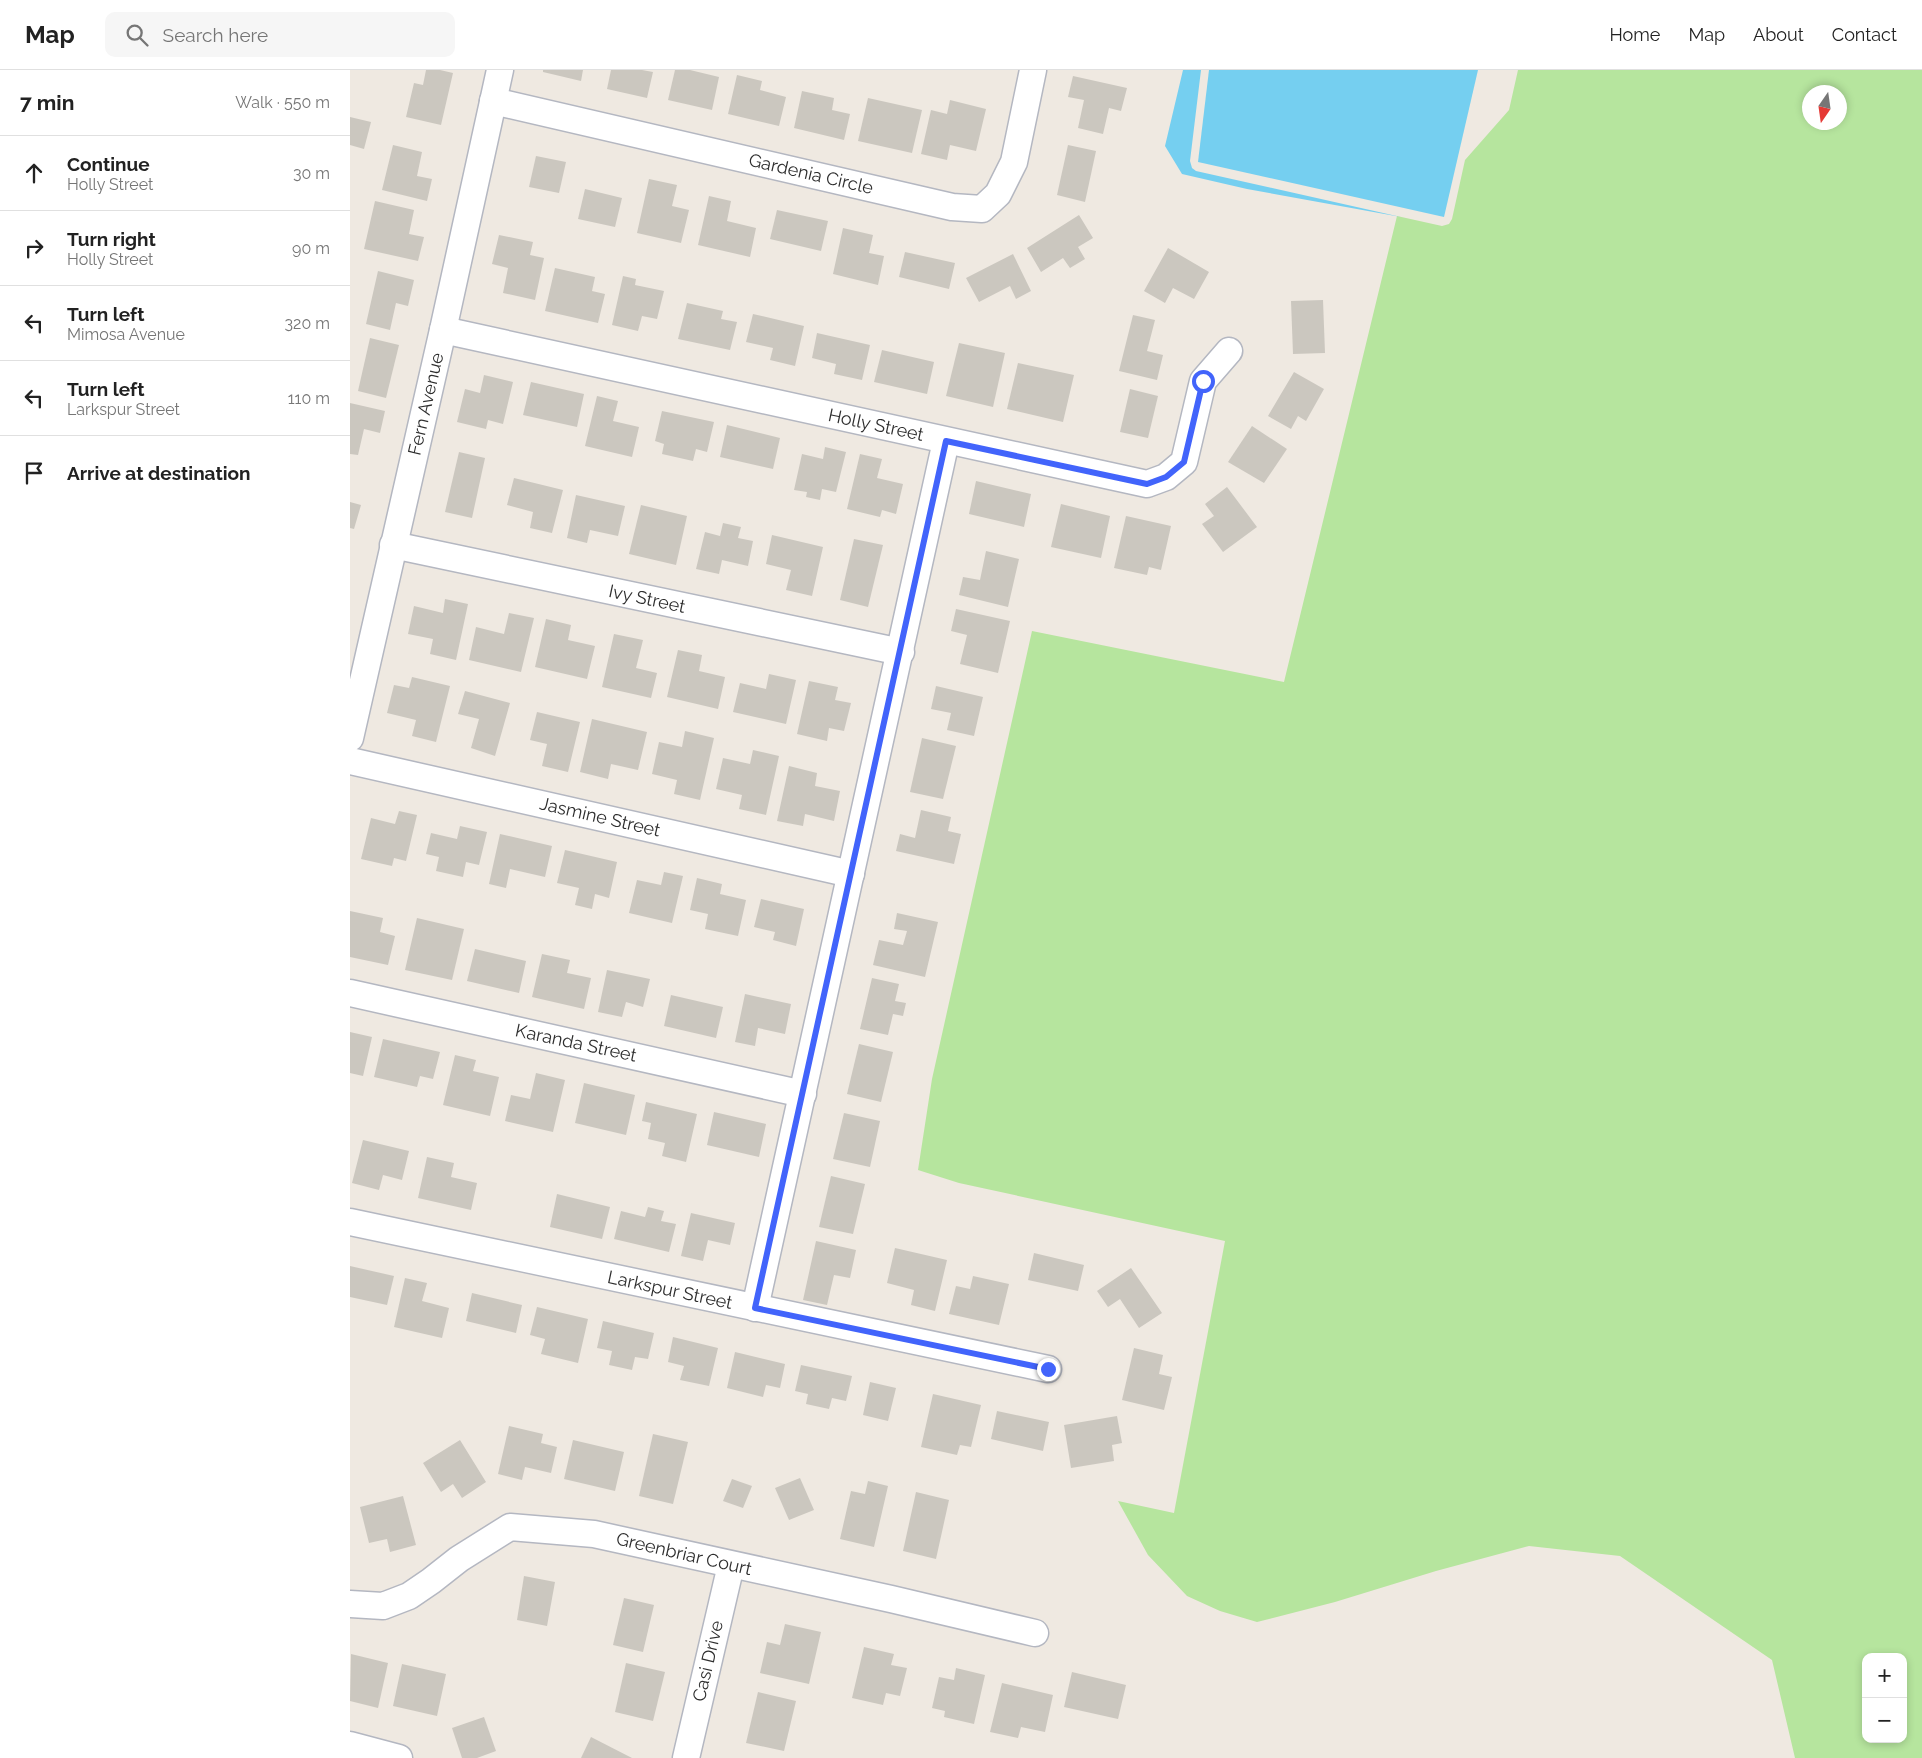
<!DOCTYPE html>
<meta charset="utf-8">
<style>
:root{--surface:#fff;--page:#f6f6f6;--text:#222;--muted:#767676;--line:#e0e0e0}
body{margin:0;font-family:Raleway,sans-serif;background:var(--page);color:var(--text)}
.controls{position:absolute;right:15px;bottom:15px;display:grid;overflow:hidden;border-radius:10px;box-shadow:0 2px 8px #0003}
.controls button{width:45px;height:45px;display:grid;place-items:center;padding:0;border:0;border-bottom:1px solid var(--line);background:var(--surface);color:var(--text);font:25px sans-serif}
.compass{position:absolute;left:1452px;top:15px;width:45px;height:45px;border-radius:50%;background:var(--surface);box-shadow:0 2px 8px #0003;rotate:193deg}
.stop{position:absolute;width:15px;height:15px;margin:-11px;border:4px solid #4264fb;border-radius:50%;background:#fff}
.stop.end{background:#4264fb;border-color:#fff;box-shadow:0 1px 5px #0008}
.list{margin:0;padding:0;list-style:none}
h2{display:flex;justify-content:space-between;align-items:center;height:65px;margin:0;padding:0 20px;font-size:21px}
h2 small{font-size:16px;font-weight:400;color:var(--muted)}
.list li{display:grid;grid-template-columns:32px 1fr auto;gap:15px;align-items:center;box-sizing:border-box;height:75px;padding:0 20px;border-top:1px solid var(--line)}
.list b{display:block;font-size:19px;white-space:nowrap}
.list p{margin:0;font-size:16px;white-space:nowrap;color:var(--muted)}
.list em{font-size:16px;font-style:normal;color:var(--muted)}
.icon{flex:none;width:28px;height:28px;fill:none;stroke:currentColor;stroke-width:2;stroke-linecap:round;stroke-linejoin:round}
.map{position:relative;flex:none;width:1572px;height:1688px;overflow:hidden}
header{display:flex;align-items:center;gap:30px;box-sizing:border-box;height:70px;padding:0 25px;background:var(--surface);border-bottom:1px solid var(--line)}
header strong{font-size:24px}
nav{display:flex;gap:28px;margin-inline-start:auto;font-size:18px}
.search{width:350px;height:45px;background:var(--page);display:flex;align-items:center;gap:12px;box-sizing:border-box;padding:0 18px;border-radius:10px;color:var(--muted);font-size:19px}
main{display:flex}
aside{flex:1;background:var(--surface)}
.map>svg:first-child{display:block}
.green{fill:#b6e59e;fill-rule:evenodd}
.water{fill:#75cff0}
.building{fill:#cbc7bf}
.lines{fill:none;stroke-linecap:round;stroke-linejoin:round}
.minor-casing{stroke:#b4b7c1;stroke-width:29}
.minor{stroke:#fff;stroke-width:26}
.route{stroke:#4264fb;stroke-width:6}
.labels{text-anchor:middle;stroke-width:4;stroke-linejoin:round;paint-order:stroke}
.street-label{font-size:18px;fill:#2e2e2e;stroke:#fff}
</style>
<header>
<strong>Map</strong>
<div class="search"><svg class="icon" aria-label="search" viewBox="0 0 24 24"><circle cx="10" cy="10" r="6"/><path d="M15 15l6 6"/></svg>Search here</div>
<nav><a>Home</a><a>Map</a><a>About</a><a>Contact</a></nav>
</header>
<main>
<aside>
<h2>7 min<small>Walk · 550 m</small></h2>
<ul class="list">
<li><svg class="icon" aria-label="ahead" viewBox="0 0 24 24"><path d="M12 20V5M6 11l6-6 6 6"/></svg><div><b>Continue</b><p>Holly Street</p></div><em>30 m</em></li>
<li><svg class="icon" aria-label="right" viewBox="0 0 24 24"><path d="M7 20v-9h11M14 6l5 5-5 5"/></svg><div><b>Turn right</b><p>Holly Street</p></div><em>90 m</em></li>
<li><svg class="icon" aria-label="left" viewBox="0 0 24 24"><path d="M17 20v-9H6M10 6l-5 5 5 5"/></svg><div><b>Turn left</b><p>Mimosa Avenue</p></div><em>320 m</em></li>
<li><svg class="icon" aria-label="left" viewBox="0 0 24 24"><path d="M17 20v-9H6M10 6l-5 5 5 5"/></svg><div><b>Turn left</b><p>Larkspur Street</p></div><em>110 m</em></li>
<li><svg class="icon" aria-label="arrive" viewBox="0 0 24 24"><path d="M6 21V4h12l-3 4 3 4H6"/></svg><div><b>Arrive at destination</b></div></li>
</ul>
</aside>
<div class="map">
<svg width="1572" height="1688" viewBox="0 0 1572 1688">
<rect width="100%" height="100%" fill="#efe9e1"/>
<!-- green -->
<path class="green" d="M1168,0H1572V1688H1445L1422,1590L1270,1486L1179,1476L1086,1501L985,1532L907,1552L870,1541L837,1526L798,1485L768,1431L824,1443L875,1171L609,1113L568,1100L582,1009L682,561L934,612L1047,146L1092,156L1099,154L1102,149L1115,90L1159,40ZM1460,22H1490V52H1460ZM1516,1587H1553V1669H1516Z"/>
<!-- water -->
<g class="water">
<polygon points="833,0 851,0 840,91 842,98 846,101 1051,147 897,119 832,104 815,76"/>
<polygon points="859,0 1128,0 1094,147 848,92"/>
</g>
<!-- building -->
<g class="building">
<polygon points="76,0 90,0 103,3 91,55 56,47 64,13 73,15"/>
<polygon points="193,0 233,0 231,11 193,2"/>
<polygon points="261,0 292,0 303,2 297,28 257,19"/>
<polygon points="325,0 340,0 369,7 362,40 318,30"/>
<polygon points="387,5 412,11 410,20 436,27 429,56 378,44"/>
<polygon points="723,6 777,18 771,41 759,38 753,64 728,58 734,30 718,27"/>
<polygon points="452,21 484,28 482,40 500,44 494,70 444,58"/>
<polygon points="518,28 572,40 562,83 508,71"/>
<polygon points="600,30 636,39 626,81 600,75 597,90 571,84 581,40 597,44"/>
<polygon points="0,47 21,52 14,79 0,75"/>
<polygon points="43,75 72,82 67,106 82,109 77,131 32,120"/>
<polygon points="718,75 746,81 735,132 707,125"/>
<polygon points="186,86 216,92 209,123 179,117"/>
<polygon points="299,109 327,115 322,136 339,140 331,173 287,163"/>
<polygon points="235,119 272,128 265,157 228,149"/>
<polygon points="359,126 381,131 377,151 406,158 400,187 348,175"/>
<polygon points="25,131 64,140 59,164 74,167 68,191 14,179"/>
<polygon points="427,140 478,151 471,181 420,169"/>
<polygon points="729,145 743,168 728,177 735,189 720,198 713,188 691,202 677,178"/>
<polygon points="493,158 523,165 519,183 534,186 528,215 483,204"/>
<polygon points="149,165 183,172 180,185 194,188 185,230 153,223 158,198 142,194"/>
<polygon points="818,178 859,202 844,229 823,218 815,233 794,221"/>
<polygon points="555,182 605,193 599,219 549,207"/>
<polygon points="663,184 681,221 666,229 660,216 629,232 616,208"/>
<polygon points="205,198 245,207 242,221 255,224 248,253 195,241"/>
<polygon points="28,201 64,210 58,236 46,233 40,260 16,254"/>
<polygon points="273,206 286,209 285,215 314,221 307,249 292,246 288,261 262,255"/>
<polygon points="973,230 975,283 943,284 941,231"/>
<polygon points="337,233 373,241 371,249 387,252 380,280 328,269"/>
<polygon points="403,244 454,256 445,296 420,290 423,278 396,272"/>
<polygon points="783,245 805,250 797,281 813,285 807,310 769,301"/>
<polygon points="467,263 520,275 512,310 484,304 486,294 462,288"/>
<polygon points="20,268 49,275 36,328 8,321"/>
<polygon points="609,273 655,283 643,337 596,326"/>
<polygon points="532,280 584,292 577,324 524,312"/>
<polygon points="668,293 724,305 713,352 657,339"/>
<polygon points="944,302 974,319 956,351 948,346 941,359 918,346"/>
<polygon points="134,305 163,312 153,354 138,350 136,359 107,352 115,319 130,323"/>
<polygon points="181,312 234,324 227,357 173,345"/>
<polygon points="780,319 808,326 798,368 770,362"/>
<polygon points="247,326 268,331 263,351 289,357 282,387 235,376"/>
<polygon points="0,333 35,341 30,363 14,359 8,385 0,384"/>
<polygon points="312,341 364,352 357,382 346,379 343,391 312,384 314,374 305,371"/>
<polygon points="377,355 430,368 423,399 370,387"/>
<polygon points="902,356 937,379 914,413 878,392"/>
<polygon points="475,377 496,382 486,422 472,419 470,430 456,427 457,422 444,420 452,384 473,389"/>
<polygon points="109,382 135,388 122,448 95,442"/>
<polygon points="510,384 532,389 527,408 553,414 546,444 532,440 530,447 497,439"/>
<polygon points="164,408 213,420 202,463 180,458 183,442 157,435"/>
<polygon points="626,411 681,424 674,457 619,444"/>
<polygon points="877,417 907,457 873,482 852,454 864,446 855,434"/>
<polygon points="226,425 275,436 268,466 240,460 237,473 217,468"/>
<polygon points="0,432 11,435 4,459 0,458"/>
<polygon points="711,434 760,446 751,488 701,477"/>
<polygon points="291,435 337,446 326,495 279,484"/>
<polygon points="776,446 821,456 811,500 799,497 797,505 764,498"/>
<polygon points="373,453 391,457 388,468 403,471 398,496 372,490 369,504 346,499 355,462 370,466"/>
<polygon points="422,465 473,477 462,526 436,520 441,500 416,494"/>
<polygon points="504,469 533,475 518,537 490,530"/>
<polygon points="636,481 669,489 658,537 609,525 613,507 630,510"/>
<polygon points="95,529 118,534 106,590 80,584 83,569 58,564 64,536 93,543"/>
<polygon points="606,539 660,551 648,603 610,594 617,565 601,561"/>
<polygon points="159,543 184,548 171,602 119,590 126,557 154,564"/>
<polygon points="196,549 221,555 218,570 245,576 237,609 185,597"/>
<polygon points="264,564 293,570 286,598 307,603 301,628 252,617"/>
<polygon points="328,580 352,585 349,601 375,607 368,639 317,627"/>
<polygon points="419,604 446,610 436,654 383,642 390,613 416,619"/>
<polygon points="62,607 100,616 86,672 62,666 66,650 37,643 44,615 59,618"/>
<polygon points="459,611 488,617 485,630 501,633 494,661 479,658 477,671 447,664"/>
<polygon points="586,616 633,627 624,666 597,660 601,643 581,639"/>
<polygon points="115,621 160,633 145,686 121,678 129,649 108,644"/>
<polygon points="187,642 230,652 218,702 192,696 197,674 180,670"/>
<polygon points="242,649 297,662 288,700 261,694 258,709 230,702"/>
<polygon points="335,661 364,668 350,730 324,724 327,710 302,704 309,672 332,677"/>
<polygon points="572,668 606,676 593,729 560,722"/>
<polygon points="403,680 429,686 416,745 389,739 392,725 366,719 373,688 400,694"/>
<polygon points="439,696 467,703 465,716 490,721 484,751 455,744 453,756 427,751"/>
<polygon points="571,740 601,747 598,761 611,764 604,794 546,781 550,764 565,768"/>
<polygon points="49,741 67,745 56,791 44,788 42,796 11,789 21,748 45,754"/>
<polygon points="110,756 137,762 129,795 116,792 113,807 86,801 89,787 76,784 81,763 107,769"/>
<polygon points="150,764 202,776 195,807 160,799 156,818 139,814"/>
<polygon points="215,780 267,792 259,828 245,824 242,839 225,835 229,818 207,813"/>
<polygon points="314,802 333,806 322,853 279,843 287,810 311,815"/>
<polygon points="347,808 372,814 370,824 396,830 388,866 355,859 358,844 340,840"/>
<polygon points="411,829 454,839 446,876 423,870 425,862 404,857"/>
<polygon points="0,841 33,848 30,862 45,866 38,895 0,887"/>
<polygon points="547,843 588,852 575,907 523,895 529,870 553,875 557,861 544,859"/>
<polygon points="67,848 114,859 102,910 55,900"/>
<polygon points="125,879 176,891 169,923 117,911"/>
<polygon points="192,884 220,890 217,903 241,908 234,939 182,927"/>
<polygon points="257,900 300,909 293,937 276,932 272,947 248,942"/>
<polygon points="522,908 549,914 545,931 556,933 553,946 543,944 538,965 510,959"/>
<polygon points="395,924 441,934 435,964 408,958 405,976 385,972"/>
<polygon points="321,925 373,937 366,968 314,956"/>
<polygon points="0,962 22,967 13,1006 0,1003"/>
<polygon points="33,969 90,982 83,1009 70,1006 67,1017 24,1007"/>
<polygon points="509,974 543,982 531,1032 497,1024"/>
<polygon points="105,985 126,990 123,1001 149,1007 140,1046 93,1035"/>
<polygon points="186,1003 215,1010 203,1062 155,1051 161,1025 180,1029"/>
<polygon points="234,1013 285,1025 276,1065 225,1053"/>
<polygon points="296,1032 347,1044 336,1092 312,1086 315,1073 298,1069 301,1053 292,1051"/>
<polygon points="364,1042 416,1054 409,1087 357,1075"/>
<polygon points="494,1043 530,1051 520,1097 483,1089"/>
<polygon points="13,1070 59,1081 52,1110 33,1105 29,1120 2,1113"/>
<polygon points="77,1087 104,1093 101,1107 127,1113 121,1140 68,1128"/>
<polygon points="481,1106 515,1114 503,1164 469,1157"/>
<polygon points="207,1124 260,1137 252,1169 200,1157"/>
<polygon points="298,1137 314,1141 311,1151 326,1154 319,1182 264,1169 271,1141 295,1147"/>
<polygon points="341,1143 385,1153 380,1175 358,1170 353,1191 331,1186"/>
<polygon points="466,1171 506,1180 500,1208 484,1205 477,1235 453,1230"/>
<polygon points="545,1178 597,1190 585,1241 561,1235 564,1220 537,1213"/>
<polygon points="684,1183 734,1195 728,1221 678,1210"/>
<polygon points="0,1196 44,1206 37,1235 0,1227"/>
<polygon points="781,1198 812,1243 789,1258 770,1229 758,1237 747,1221"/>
<polygon points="623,1206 659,1214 649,1255 599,1244 606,1216 620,1219"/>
<polygon points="55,1208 77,1213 72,1231 99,1238 92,1268 44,1257"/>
<polygon points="122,1223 172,1235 166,1263 116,1251"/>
<polygon points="187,1237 238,1249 228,1293 191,1284 195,1269 180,1265"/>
<polygon points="253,1251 304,1263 298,1289 285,1287 282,1300 259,1295 262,1281 247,1278"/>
<polygon points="323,1267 368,1278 359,1316 330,1310 334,1296 318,1292"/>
<polygon points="784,1278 813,1285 809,1304 822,1307 814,1340 772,1330"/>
<polygon points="385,1282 435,1294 430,1318 416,1315 413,1327 377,1318"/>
<polygon points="451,1295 502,1306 496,1331 482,1328 479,1339 456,1334 458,1324 445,1321"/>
<polygon points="520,1312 546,1318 538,1351 513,1345"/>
<polygon points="583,1324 631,1335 621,1377 610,1375 607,1385 571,1377"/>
<polygon points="647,1341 699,1352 693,1381 641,1369"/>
<polygon points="767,1346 772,1373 762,1375 764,1391 721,1398 714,1355"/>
<polygon points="159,1356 193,1364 191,1373 207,1377 201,1403 175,1397 172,1410 148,1404"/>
<polygon points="303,1364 338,1372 323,1434 289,1426"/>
<polygon points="110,1370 136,1412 112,1428 103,1414 91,1422 73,1393"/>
<polygon points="223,1370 274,1382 265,1421 214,1409"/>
<polygon points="450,1408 464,1440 439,1450 425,1418"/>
<polygon points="382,1409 402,1416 393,1438 373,1431"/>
<polygon points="518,1411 538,1416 524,1477 490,1469 501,1421 515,1424"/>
<polygon points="566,1422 599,1430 586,1489 553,1481"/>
<polygon points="53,1426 66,1475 40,1482 37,1469 19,1473 10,1437"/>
<polygon points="174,1506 205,1512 197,1556 167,1550"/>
<polygon points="274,1528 304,1535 293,1582 263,1575"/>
<polygon points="435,1554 471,1562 459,1614 410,1603 417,1572 430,1575"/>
<polygon points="514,1577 544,1584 541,1595 557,1598 550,1626 536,1623 533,1635 502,1628"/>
<polygon points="1,1584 38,1593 28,1638 0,1631"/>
<polygon points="276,1593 315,1602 303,1651 265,1642"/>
<polygon points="52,1594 96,1604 87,1646 43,1636"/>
<polygon points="606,1598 635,1605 624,1654 594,1647 595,1641 582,1638 589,1607 604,1610"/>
<polygon points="722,1602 776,1615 768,1649 714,1637"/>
<polygon points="652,1613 703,1625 695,1662 671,1657 668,1668 640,1662"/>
<polygon points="408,1622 446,1631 434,1681 396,1673"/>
<polygon points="134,1647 146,1681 127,1688 112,1688 102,1658"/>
<polygon points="241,1667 282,1688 231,1688"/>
</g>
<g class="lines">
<defs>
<g id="minor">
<polyline points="143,31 602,137 632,139 648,124 664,92 683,0"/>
<polyline points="93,260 797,414 816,407 834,392 853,311 879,281"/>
<polyline points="43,475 551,582"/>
<polyline points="0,668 93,260 150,0"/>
<polyline points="0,691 501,804"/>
<polyline points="0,923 453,1024"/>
<polyline points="0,1152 698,1299"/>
<polyline points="405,1238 596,371"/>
<polyline points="0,1534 33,1536 59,1526 81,1511 109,1489 160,1457 244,1464 541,1529 685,1563"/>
<polyline points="0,1675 49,1688"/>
<polyline points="336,1688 381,1495"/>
</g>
</defs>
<!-- minor casing -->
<use href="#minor" class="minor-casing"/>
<!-- minor -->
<use href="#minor" class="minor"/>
</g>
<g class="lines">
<!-- route -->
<polyline class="route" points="698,1299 405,1238 596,371 797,414 816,407 834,392 853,311"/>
</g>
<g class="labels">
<!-- street labels -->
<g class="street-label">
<text transform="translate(461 104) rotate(13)" y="6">Gardenia Circle</text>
<text transform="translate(76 334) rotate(-77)" y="6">Fern Avenue</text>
<text transform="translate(526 355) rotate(12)" y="6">Holly Street</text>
<text transform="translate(297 529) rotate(12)" y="6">Ivy Street</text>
<text transform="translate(250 747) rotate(13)" y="6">Jasmine Street</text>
<text transform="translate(226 973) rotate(12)" y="6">Karanda Street</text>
<text transform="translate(320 1220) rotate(12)" y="6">Larkspur Street</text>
<text transform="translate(334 1484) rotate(13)" y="6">Greenbriar Court</text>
<text transform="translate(358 1591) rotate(-77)" y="6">Casi Drive</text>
</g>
</g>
</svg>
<div class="controls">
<button>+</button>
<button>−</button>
</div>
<svg class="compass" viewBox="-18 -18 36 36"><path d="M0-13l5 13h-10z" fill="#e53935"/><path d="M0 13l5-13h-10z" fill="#767676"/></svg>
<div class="stop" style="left:853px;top:311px"></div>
<div class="stop end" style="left:698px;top:1299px"></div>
</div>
</main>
